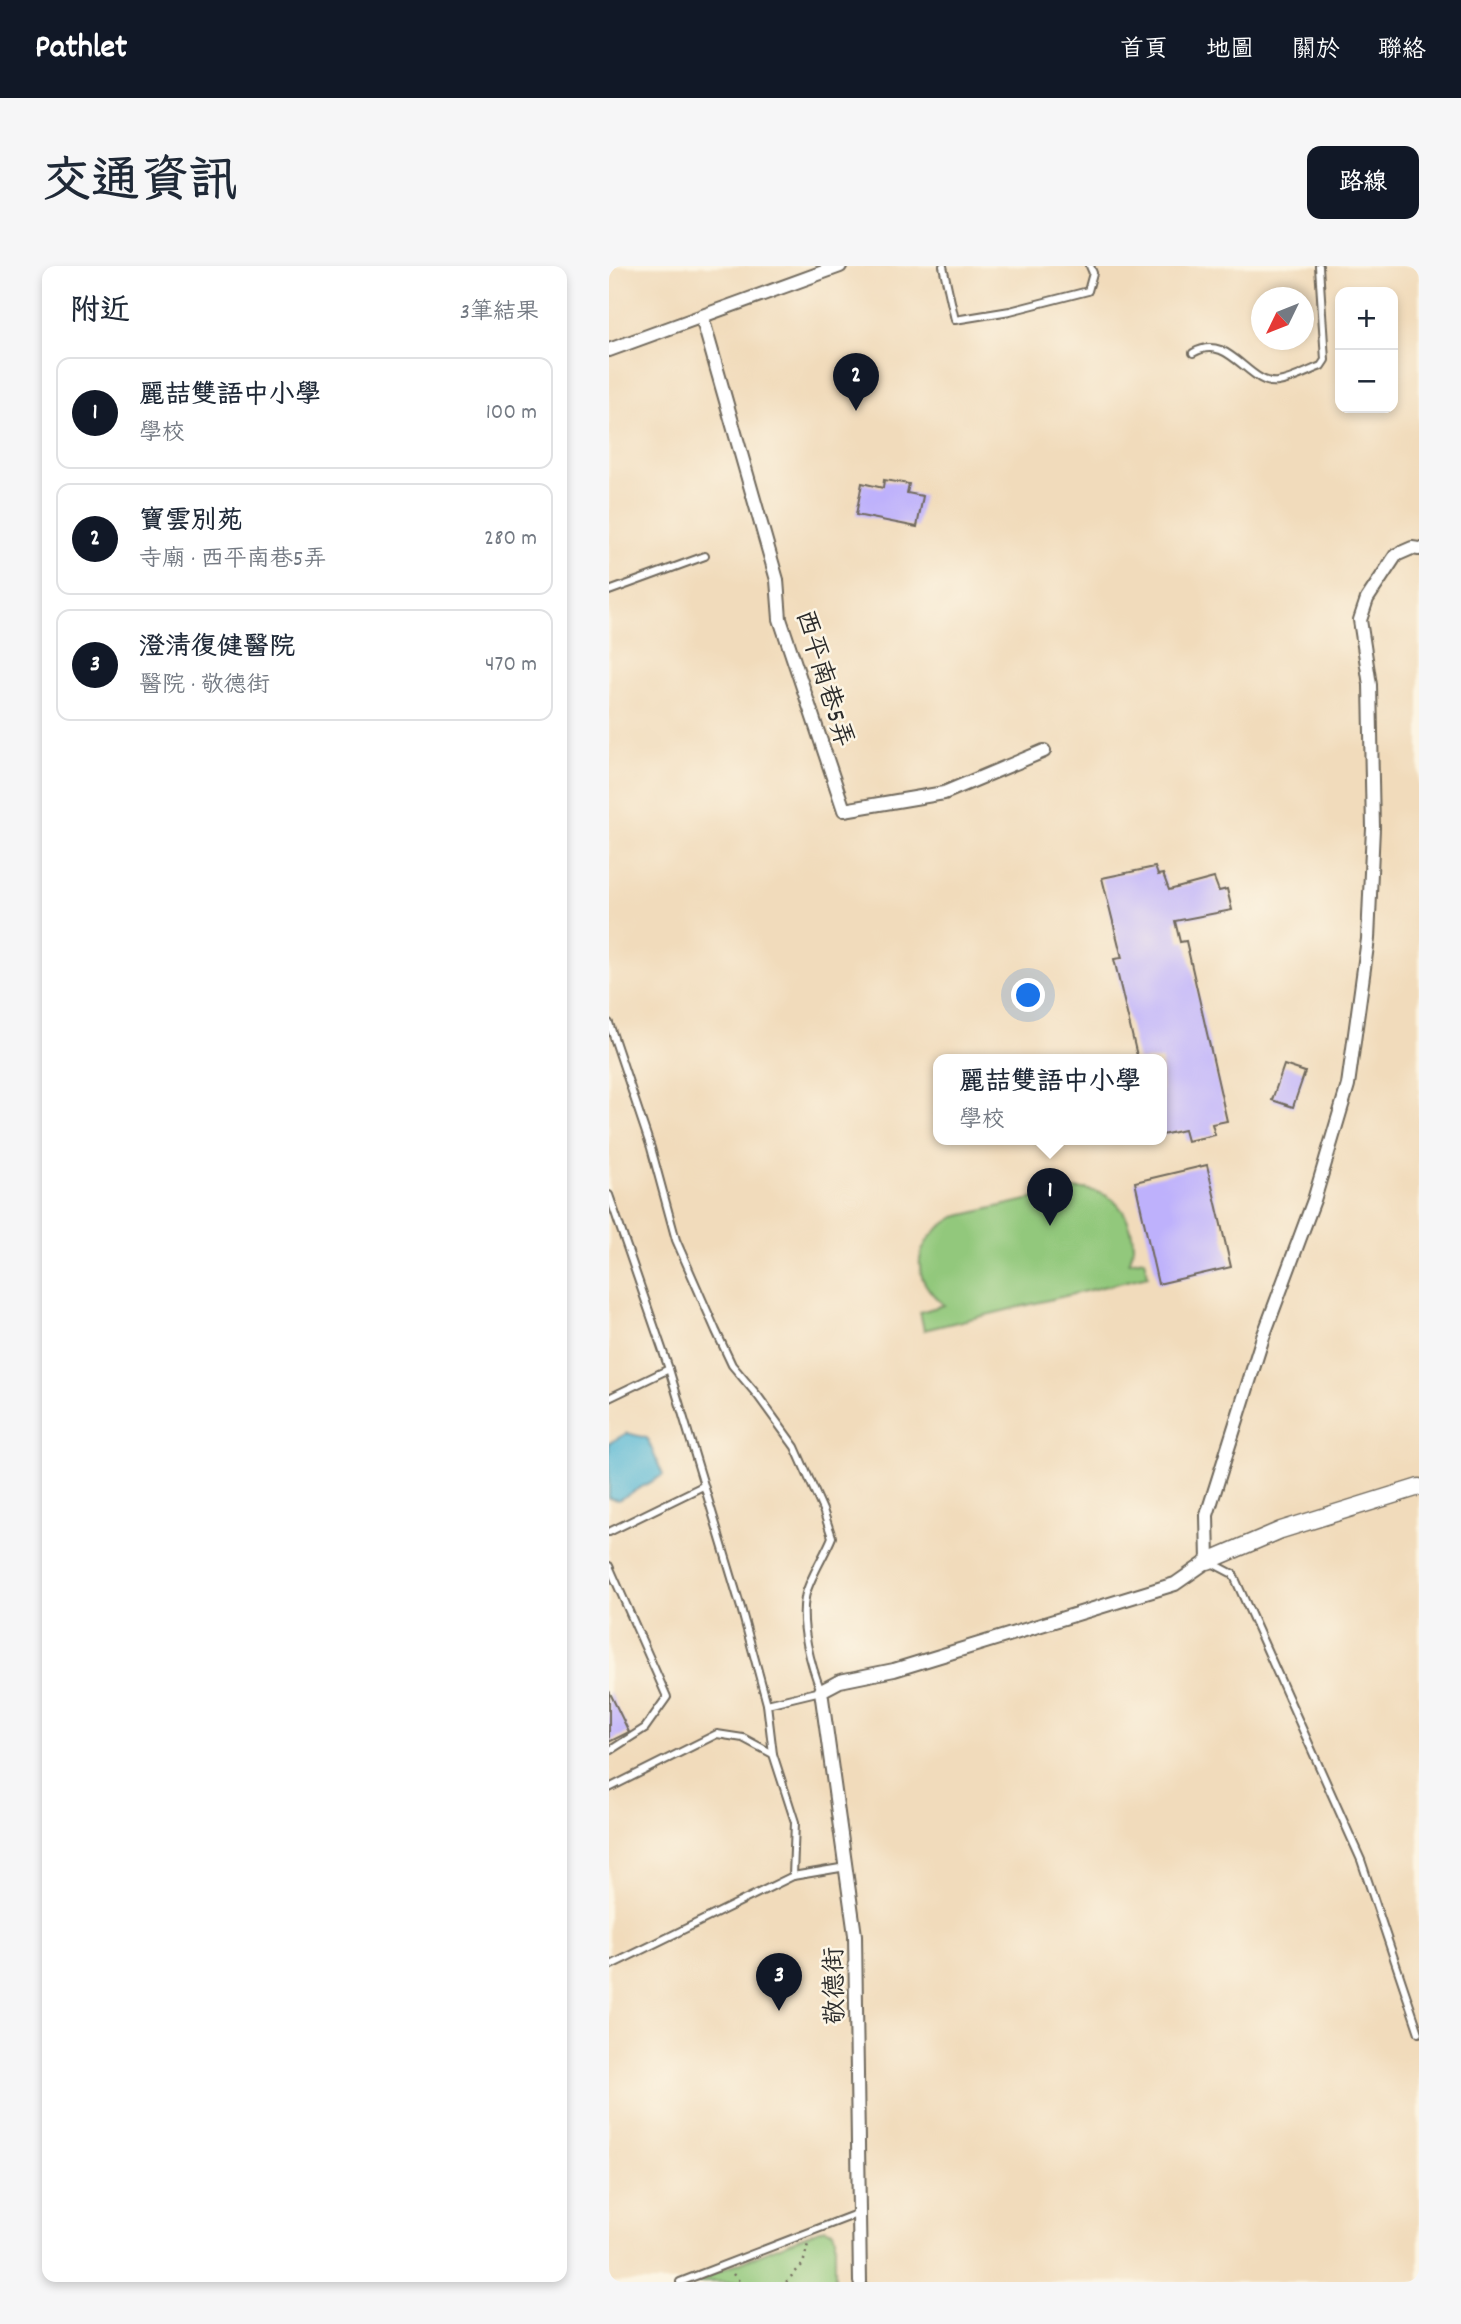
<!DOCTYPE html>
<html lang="zh-TW">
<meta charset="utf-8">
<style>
:root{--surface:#fff;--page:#f6f6f7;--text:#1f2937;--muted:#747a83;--line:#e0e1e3;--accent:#111827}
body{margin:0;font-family:Dekko,"LXGW WenKai TC",sans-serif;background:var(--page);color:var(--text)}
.controls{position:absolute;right:21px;top:21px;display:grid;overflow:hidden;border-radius:14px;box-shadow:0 4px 10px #0003}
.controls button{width:63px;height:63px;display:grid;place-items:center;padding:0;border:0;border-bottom:2px solid var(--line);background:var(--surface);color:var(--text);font:35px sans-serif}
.compass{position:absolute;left:642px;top:21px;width:63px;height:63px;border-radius:50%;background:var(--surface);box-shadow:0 4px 10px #0003;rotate:227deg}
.you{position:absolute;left:420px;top:730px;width:24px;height:24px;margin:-18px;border:5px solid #fff;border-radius:50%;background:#1a73e8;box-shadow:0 0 0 10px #1a73e833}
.badge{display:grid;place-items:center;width:46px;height:46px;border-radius:50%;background:var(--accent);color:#fff;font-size:23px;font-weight:700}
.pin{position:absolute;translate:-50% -58px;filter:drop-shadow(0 2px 4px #0008)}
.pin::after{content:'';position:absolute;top:37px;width:24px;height:21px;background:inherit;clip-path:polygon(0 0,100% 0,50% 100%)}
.popup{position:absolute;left:324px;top:788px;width:234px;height:91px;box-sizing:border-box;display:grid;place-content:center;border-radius:14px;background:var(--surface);filter:drop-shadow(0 2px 5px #0005);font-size:23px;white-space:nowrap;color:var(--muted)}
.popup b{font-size:26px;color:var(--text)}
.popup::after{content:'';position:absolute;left:50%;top:100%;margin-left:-14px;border:14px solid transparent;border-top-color:var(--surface)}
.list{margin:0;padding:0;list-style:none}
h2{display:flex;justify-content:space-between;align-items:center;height:91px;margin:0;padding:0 28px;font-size:30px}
h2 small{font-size:23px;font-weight:400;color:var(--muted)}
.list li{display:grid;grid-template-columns:46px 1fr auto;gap:21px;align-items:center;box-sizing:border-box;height:112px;margin:0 14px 14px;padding:0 14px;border:2px solid var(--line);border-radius:14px}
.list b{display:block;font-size:26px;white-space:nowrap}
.list p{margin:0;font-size:23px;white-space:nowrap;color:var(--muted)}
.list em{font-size:23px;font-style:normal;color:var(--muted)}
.map{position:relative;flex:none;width:810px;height:2016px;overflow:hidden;border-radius:14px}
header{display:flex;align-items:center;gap:42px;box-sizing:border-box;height:98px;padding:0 35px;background:var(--accent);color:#fff}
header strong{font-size:33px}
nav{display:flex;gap:38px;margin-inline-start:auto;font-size:24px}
.intro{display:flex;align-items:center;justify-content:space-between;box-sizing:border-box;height:168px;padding:0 42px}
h1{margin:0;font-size:49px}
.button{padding:18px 32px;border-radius:14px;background:var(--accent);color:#fff;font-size:24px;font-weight:700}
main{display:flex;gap:42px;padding:0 42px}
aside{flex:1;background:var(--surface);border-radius:14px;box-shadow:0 4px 10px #0003}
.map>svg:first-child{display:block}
.green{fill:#92c87b;stroke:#5e7a53;stroke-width:2}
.water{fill:#56b7d4;stroke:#407180;stroke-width:2}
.building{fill:#beb1fc}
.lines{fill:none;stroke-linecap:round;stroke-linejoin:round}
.service-casing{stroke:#70695d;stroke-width:10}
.minor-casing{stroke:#70695d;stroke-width:16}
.tertiary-casing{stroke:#70695d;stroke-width:19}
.path{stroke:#70695d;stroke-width:2.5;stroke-dasharray:2 5;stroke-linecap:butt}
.service{stroke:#fff;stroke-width:6}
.minor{stroke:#fff;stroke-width:12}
.tertiary{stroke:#fff;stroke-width:16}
.labels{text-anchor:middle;stroke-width:5;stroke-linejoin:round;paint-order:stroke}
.street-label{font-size:26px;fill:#2b2b2b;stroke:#fcf5e5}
</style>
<header>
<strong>Pathlet</strong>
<nav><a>首頁</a><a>地圖</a><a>關於</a><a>聯絡</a></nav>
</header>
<div class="intro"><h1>交通資訊</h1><a class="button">路線</a></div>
<main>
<aside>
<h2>附近<small>3筆結果</small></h2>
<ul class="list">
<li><span class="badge">1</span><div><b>麗喆雙語中小學</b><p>學校</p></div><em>100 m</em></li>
<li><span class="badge">2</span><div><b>寶雲別苑</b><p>寺廟 · 西平南巷5弄</p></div><em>280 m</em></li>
<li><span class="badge">3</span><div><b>澄清復健醫院</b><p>醫院 · 敬德街</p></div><em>470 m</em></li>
</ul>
</aside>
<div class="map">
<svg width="810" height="2016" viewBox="0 0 810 2016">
<rect width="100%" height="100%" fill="#fcf5e5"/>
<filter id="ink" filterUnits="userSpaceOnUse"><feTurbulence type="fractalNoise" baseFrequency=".0143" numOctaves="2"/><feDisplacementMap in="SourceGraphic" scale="14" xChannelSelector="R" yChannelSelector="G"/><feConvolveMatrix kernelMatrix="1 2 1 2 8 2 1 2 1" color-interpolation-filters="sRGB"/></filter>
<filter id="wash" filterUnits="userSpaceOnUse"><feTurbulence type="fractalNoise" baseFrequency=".00686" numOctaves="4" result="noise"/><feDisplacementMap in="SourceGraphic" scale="28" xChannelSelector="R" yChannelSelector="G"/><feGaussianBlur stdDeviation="1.57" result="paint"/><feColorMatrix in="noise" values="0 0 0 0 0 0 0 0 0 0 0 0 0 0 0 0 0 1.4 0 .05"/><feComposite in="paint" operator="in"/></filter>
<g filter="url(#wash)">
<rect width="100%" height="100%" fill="#f1dbbb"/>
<!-- green -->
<g class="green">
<path d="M476,923C486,925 495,927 503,933C520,947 530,976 520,996L535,993L539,1010L315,1064L311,1046L335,1039C297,1008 306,974 346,951L460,924Z"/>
<polygon points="215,1962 224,1965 226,1970 226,2016 83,2016"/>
</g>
<!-- water -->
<polygon class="water" points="18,1167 38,1172 54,1209 9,1234 0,1232 0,1177"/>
<g id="blocks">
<!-- building -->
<g class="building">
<polygon points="275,214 300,218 298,227 314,230 308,261 247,249 253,217 274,222"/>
<polygon points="546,601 549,609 554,608 560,624 605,612 610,625 618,623 623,644 566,655 571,676 577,675 618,855 603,858 606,869 578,875 575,864 553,869 553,794 529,794 505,693 513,692 493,612"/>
<polygon points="675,799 696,806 684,841 663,834"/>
<polygon points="598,899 622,1001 549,1018 526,916"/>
<polygon points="0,1425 20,1466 0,1476"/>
</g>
</g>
</g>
<g filter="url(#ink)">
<use href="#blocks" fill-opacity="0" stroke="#70695d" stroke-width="2"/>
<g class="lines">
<defs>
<g id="service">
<polyline points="334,0 346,54 401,45 479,25 484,7 481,0"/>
<path d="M584,87C620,65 640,121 669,116C683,114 699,105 712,100L716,94L710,0"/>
<polyline points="0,325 96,290"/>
<path d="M0,757L42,882L67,974L107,1065L123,1099L149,1130L186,1181L214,1244L223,1271C216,1289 198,1316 196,1332C191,1360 202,1400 212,1425L158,1438L132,1342L60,1103L0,929"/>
<polyline points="0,1132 60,1103"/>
<polyline points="0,1266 94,1220"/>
<polyline points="603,1297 624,1308 752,1594 810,1767"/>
<polyline points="0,1300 58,1431 36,1462 0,1485"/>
<polyline points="158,1438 164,1488"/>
<polyline points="0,1522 108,1468 134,1472 164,1488 186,1556 184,1610"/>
<polyline points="0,1700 184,1610 237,1601"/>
<polyline points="71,2016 250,1947"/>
</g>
<g id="minor">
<polyline points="93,51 168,314 171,353 235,544 335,527 435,485"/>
<polyline points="0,84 231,0"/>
<polyline points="251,2016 246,1669 212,1425 231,1415 285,1404 566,1318 599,1295 598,1249 654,1071 705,934 739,819 759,673 764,562 761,419 751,354 758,333 787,289 803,282 810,283"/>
</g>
<polyline id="tertiary" points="599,1295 672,1264 810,1221"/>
</defs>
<!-- service casing -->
<use href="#service" class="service-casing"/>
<!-- minor casing -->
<use href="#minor" class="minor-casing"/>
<!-- tertiary casing -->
<use href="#tertiary" class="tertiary-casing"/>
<!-- path -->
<g class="path">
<polyline points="124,2008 131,2016"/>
<polyline points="177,2016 194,1998 199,1978"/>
</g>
<!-- service -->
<use href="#service" class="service"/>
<!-- minor -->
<use href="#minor" class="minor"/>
<!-- tertiary -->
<use href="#tertiary" class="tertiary"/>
</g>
</g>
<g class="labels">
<!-- street labels -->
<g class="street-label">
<text transform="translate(217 412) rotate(73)" y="9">西平南巷5弄</text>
<text transform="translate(224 1720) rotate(-91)" y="9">敬德街</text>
</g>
</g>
</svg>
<div class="controls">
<button>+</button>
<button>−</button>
</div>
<svg class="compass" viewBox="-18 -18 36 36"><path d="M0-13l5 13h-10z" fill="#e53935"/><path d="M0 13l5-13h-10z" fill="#747a83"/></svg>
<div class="you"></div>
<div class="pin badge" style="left:441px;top:960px">1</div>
<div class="popup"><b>麗喆雙語中小學</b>學校</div>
<div class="pin badge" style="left:247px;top:145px">2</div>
<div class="pin badge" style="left:170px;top:1745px">3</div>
</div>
</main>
